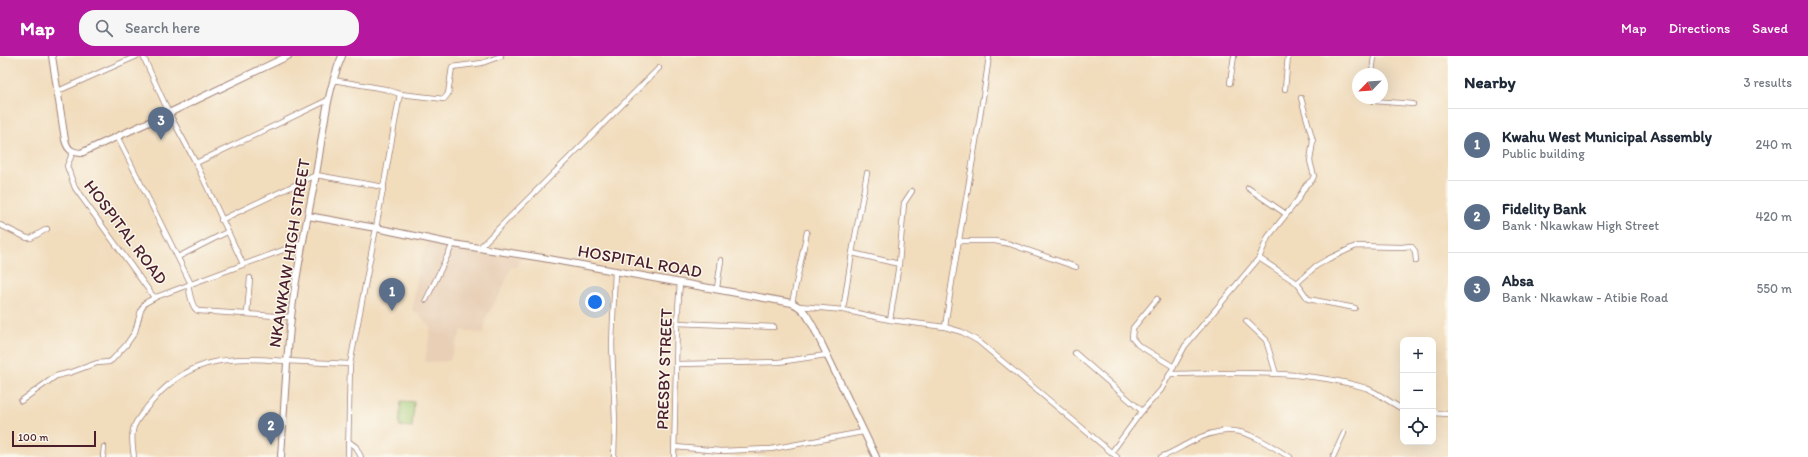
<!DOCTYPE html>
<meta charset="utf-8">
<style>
:root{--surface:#fff;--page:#f6f6f7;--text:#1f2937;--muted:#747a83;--line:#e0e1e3;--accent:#b5179e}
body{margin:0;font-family:Itim,sans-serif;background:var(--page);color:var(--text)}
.controls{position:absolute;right:12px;bottom:12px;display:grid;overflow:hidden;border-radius:8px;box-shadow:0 4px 16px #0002}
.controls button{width:36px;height:36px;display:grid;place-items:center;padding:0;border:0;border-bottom:1px solid var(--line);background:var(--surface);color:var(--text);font:20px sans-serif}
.compass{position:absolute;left:1352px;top:12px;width:36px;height:36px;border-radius:50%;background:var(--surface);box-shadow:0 4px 16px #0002;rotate:245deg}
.scale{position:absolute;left:12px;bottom:10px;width:84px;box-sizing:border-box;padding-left:4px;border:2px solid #4a1f2b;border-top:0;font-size:11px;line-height:14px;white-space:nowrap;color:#4a1f2b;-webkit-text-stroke:3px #fbf7ec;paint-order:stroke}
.you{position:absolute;left:595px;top:246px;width:14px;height:14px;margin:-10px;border:3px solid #fff;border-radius:50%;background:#1a73e8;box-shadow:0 0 0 6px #1a73e833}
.badge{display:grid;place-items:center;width:26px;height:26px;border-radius:50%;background:var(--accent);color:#fff;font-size:13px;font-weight:700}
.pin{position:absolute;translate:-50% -33px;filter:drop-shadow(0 1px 2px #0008)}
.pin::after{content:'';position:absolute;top:21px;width:14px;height:12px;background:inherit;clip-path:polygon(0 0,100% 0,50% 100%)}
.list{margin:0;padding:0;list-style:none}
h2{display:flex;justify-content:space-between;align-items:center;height:52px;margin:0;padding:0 16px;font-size:17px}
h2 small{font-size:13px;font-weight:400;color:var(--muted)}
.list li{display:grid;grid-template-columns:26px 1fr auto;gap:12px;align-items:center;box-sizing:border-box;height:72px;padding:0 16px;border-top:1px solid var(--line)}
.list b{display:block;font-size:15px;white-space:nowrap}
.list p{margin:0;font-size:13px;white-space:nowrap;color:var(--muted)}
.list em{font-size:13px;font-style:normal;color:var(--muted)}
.icon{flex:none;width:22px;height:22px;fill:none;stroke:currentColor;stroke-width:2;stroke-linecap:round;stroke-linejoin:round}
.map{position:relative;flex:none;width:1448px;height:401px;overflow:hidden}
header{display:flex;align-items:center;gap:24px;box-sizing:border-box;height:56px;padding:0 20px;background:var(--accent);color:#fff}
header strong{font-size:19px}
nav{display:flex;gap:22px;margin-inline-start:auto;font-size:14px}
.search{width:280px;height:36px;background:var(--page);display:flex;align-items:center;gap:10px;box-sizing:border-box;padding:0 14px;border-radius:16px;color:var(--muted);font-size:15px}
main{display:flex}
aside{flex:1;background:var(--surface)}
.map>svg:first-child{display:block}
.built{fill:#e8cfb6}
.green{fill:#a3cb76;stroke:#767550}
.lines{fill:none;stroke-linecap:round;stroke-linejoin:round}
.street-casing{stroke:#9e7e74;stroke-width:6}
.secondary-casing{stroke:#9e7e74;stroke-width:8}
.street{stroke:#fff;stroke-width:4.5}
.secondary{stroke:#fff;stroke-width:6}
.labels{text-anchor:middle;stroke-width:3;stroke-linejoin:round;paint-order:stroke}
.street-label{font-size:17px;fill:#4a1f2b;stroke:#fbf7ec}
</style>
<header>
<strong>Map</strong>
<div class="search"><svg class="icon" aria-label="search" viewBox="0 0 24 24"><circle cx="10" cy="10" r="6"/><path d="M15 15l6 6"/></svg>Search here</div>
<nav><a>Map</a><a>Directions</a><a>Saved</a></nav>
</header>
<main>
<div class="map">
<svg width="1448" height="401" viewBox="0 0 1448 401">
<rect width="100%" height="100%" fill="#fbf7ec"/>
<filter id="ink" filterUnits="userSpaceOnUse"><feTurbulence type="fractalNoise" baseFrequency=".025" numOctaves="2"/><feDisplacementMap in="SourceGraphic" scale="8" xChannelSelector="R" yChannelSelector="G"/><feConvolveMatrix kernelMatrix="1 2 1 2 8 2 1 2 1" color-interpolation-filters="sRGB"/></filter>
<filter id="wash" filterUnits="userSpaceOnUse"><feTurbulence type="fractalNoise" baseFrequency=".012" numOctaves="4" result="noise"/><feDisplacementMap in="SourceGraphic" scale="16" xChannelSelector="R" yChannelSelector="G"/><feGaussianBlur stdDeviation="0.9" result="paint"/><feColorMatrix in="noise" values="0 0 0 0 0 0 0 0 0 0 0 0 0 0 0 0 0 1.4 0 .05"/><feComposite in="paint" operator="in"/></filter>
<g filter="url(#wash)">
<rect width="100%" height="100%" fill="#f1dcbc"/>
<!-- built -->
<polygon class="built" points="428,185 522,201 517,211 511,212 502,234 486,261 484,278 462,274 449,305 425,306 431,271 423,264 420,258 412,254 420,207"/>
<!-- green -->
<polygon class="green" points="401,345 414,346 412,371 399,370"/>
</g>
<g filter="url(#ink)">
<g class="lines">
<defs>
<g id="street">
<polyline points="143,0 169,57 196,107 243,208"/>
<polyline points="1372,18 1374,0"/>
<polyline points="333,24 385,33 400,38 376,172 350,308 348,401"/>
<polyline points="1230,27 1234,0"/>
<polyline points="1285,33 1288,0"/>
<polyline points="58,35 137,0"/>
<polyline points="400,38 444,43 448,38 452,11 482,7 501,0"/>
<polyline points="1370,42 1374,45 1413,48"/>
<polyline points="118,82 191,228"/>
<polyline points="73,96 67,110 75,132 153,240 156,241"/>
<polyline points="196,107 328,44"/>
<polyline points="1248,132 1286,158"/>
<polyline points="221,164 316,119 384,131"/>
<polyline points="0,169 27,182 31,182 47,173"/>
<polyline points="958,185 995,185 1010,188 1076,211"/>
<polyline points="479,192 659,12"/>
<polyline points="852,197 899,208"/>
<polyline points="178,201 227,176"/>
<polyline points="1259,202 1297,227 1308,243 1355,252"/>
<polyline points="1297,227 1316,210 1328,203 1356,190 1401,191 1411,190 1415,195 1416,205"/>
<path d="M188,229C190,237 191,251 198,255L291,261"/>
<polyline points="717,232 721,204"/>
<polyline points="1157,243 1133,272 1132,282 1138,289 1174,311"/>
<polyline points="426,244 453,188"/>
<polyline points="792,247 807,176"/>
<path d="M799,250L843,254L890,264L945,271C958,180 977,91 989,0"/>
<polyline points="843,254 852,197 867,117"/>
<polyline points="247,258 250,222"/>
<polyline points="890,264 899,208 904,147 912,135"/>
<polyline points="1246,265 1266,284 1276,318"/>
<polyline points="677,267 774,271"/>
<polyline points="945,271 962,276 978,285 1117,401"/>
<polyline points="1075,297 1142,355"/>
<polyline points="677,308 779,306 826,299"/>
<path d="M1171,318C1235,317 1303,313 1366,332C1379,337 1390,347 1403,353"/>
<polyline points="21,345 56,320 72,316 97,307 109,306 112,304 126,289 135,276 141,254 145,247 156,241 191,228 302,187"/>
<polyline points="1433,357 1448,358"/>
<polyline points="348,385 356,391 361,401"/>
<polyline points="675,391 721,395 771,393 863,376"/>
<polyline points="1111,397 1142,355 1161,334 1185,290 1259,202 1268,181 1297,145 1306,129 1312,124 1314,120 1310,105 1313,85 1301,42"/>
<polyline points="103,401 104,391"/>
<path d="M134,401C133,392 131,383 133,374C134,365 149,349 155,342C193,299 234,301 286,305C307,306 328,307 350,308"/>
<polyline points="614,401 615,366 612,288 615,214"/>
<polyline points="674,401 677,267 680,226"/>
<path d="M1161,401C1172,397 1181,391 1191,386C1234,363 1252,379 1290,401"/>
<polyline points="1333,401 1344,377"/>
</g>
<g id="secondary">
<path d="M52,0L65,84C68,94 71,96 81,97L169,57L288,0"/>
<path d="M308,160L376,172L453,188L543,202L792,247C804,252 808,261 814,272L876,401"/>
<path d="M281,401C284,355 286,308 291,262C296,213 307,166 316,118C323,79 326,37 342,0"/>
</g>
</defs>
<!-- street casing -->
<use href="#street" class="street-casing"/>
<!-- secondary casing -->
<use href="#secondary" class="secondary-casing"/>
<!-- street -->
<use href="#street" class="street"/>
<!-- secondary -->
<use href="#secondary" class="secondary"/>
</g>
</g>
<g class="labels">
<!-- street labels -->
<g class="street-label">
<text transform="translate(126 176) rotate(53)" y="6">HOSPITAL ROAD</text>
<text transform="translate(289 197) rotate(-81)" y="6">NKAWKAW HIGH STREET</text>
<text transform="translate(640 205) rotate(10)" y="6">HOSPITAL ROAD</text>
<text transform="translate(664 313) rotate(-88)" y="6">PRESBY STREET</text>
</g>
</g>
</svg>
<div class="controls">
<button>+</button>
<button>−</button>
<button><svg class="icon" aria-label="locate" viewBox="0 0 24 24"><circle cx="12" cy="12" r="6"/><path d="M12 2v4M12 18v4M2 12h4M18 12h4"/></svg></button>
</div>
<svg class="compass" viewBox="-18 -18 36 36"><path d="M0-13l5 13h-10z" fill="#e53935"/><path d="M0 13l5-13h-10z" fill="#747a83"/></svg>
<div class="scale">100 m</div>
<div class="you"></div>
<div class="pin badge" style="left:392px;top:255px;background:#5c6f8a">1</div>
<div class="pin badge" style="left:271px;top:389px;background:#5c6f8a">2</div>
<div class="pin badge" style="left:161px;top:84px;background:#5c6f8a">3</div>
</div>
<aside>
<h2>Nearby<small>3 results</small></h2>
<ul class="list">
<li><span class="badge" style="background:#5c6f8a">1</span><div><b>Kwahu West Municipal Assembly</b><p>Public building</p></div><em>240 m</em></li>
<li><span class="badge" style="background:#5c6f8a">2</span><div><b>Fidelity Bank</b><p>Bank · Nkawkaw High Street</p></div><em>420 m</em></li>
<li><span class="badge" style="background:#5c6f8a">3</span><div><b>Absa</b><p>Bank · Nkawkaw - Atibie Road</p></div><em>550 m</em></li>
</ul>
</aside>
</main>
